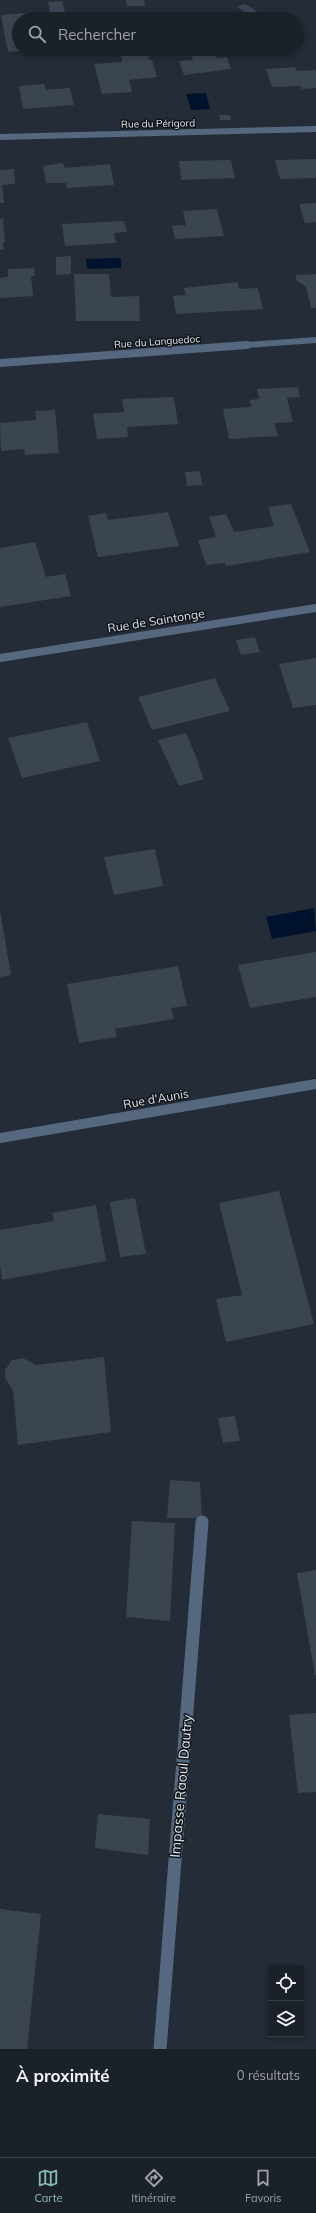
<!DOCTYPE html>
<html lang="fr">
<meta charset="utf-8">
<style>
:root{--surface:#1a2129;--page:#232931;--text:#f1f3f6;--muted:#9fa3a8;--line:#383e46;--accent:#8bbbb9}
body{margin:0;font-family:Mulish,sans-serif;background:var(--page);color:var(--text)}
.controls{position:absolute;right:12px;bottom:12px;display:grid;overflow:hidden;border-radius:0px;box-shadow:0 2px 6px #0003}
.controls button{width:36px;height:36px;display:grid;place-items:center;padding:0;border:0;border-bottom:1px solid var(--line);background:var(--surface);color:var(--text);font:20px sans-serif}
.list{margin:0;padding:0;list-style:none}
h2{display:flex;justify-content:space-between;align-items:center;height:52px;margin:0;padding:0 16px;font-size:17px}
h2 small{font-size:13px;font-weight:400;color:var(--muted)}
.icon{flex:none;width:22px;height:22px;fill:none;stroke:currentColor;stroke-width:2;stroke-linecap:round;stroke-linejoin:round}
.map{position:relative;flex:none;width:316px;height:2049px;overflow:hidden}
.search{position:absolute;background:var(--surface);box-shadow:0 2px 6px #0003;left:12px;right:12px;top:12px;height:44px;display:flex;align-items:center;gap:10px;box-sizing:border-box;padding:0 14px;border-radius:22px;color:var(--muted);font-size:15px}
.sheet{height:108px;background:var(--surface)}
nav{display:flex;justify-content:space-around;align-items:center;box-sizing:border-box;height:56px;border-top:1px solid var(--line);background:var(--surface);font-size:11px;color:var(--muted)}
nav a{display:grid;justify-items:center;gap:2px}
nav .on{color:var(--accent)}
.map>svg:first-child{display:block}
.water{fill:#01132c}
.building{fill:#3b4552}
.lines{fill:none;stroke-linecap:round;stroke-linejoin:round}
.street-far3{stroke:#56687f;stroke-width:6}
.street-far2{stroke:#56687f;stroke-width:8}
.street-far1{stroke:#56687f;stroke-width:10}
.street{stroke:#56687f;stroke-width:13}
.labels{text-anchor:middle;stroke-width:3;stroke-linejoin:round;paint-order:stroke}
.far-street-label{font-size:10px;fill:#dee4ec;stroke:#101419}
.street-label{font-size:12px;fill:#dee4ec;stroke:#101419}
.near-street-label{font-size:14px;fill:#dee4ec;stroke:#101419}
</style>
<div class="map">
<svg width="316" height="2049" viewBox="0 0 316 2049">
<rect width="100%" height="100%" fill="#232c37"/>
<!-- water -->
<g class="water">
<polygon points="206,93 210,109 191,110 186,94"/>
<polygon points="121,258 121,268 87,269 86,259"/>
<polygon points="314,908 316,931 272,939 266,917"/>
</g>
<!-- building -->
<g class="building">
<polygon points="126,0 144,0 145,6 127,6"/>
<polygon points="62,1 65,12 50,13 48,2"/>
<polygon points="245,4 258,12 249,15 237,7"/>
<polygon points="39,12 41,19 19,19 19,49 31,50 8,52 1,15"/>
<polygon points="189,49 225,49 226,52 215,53 217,58 227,57 231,69 184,75 179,61 193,60"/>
<polygon points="148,54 149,60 152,60 157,77 129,80 132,92 102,94 94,64 122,62 121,56"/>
<polygon points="295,67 296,71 316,70 316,88 302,89 300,86 272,87 266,69"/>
<polygon points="44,84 46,90 70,88 74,105 23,109 19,86"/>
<polygon points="219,115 230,115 231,120 220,120"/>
<polygon points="316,159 316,178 280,179 275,160"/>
<polygon points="231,160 235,178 181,180 179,161"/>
<polygon points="63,163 64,168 110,164 114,185 67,188 66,183 46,183 43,166"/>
<polygon points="14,169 15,184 2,185 4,203 0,203 0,170"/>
<polygon points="316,203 316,222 305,223 299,204"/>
<polygon points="217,209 224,236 175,239 172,226 186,225 183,211"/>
<polygon points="0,219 3,219 5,242 3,242 4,250 0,250"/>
<polygon points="124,221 127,232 114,233 116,243 65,246 62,224"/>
<polygon points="71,256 71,274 56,275 56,257"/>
<polygon points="34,268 35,276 31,276 33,296 0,298 0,278 8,277 8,269"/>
<polygon points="74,274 109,274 111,297 139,296 140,321 76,321"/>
<polygon points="316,274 316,308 311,308 306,287 297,281 295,275"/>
<polygon points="238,282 239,289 258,288 263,309 176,314 173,296 186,295 184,288"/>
<polygon points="298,387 300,397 287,398 293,422 274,423 278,436 229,439 223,409 251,407 250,400 259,399 257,389"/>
<polygon points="174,397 178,424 127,427 128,437 97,439 93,414 124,412 122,399"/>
<polygon points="55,410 59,453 25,455 24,449 1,451 0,423 36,420 35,411"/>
<polygon points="200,471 202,485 187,486 185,472"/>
<polygon points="291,504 310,552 226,566 225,563 206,565 198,540 216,537 209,517 226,514 234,532 274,526 268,507"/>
<polygon points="168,512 179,546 98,557 88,516 106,513 108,520"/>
<polygon points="35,542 46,577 65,574 71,596 0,607 0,548"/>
<polygon points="255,637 260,652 241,655 236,640"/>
<polygon points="316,658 316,705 293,708 279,664"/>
<polygon points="215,678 230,711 152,730 138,697"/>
<polygon points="87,722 100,761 22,778 8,738"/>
<polygon points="186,733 199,764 198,764 204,779 179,786 158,740"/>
<polygon points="155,849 163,886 114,895 104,857"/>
<polygon points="0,910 11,975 0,977"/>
<polygon points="316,952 316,997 250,1008 238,965"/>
<polygon points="178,966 187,1006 171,1008 174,1019 115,1029 117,1037 79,1043 67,984"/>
<polygon points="279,1191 314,1324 226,1342 216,1299 242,1295 219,1203"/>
<polygon points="135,1198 146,1254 120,1257 110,1202"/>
<polygon points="96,1205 106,1261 2,1280 0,1264 0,1230 54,1221 52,1213"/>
<polygon points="104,1357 111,1432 18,1445 13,1390 5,1378 5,1370 12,1360 23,1358 36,1365"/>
<polygon points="235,1416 240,1441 223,1443 218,1418"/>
<polygon points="170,1480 200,1482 202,1518 167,1518"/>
<polygon points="132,1521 175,1523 170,1621 126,1617"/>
<polygon points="316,1570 316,1675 315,1675 297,1573"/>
<polygon points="316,1713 316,1792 298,1793 289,1715"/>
<polygon points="98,1814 150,1819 148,1855 95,1848"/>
<polygon points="0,1909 41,1914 27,2049 0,2049"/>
</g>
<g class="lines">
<!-- street-far3 -->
<g class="street-far3">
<polyline points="0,137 316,129"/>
<polyline points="233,346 316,340"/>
</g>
<!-- street-far2 -->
<g class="street-far2">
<polyline points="0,363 247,345"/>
<polyline points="0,658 316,608"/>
</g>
<!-- street-far1 -->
<polyline class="street-far1" points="0,1138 316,1084"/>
<!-- street -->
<polyline class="street" points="160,2049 202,1522"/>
</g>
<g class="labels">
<!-- far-street labels -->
<g class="far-street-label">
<text transform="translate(158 123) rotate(-1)" y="4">Rue du Périgord</text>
<text transform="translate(157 341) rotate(-4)" y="4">Rue du Languedoc</text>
</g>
<!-- street labels -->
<g class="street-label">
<text transform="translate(156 621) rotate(-9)" y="4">Rue de Saintonge</text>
<text transform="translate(156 1099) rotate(-10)" y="4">Rue d'Aunis</text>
</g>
<!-- near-street labels -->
<g class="near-street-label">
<text transform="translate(181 1786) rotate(-85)" y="5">Impasse Raoul Dautry</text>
</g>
</g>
</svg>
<div class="controls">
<button><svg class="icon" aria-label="locate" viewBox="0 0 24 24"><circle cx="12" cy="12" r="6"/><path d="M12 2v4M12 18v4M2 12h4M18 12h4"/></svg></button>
<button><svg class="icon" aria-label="layers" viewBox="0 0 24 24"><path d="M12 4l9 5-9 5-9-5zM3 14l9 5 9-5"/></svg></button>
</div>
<div class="search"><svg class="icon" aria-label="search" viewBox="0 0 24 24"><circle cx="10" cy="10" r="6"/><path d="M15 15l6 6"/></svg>Rechercher</div>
</div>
<section class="sheet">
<h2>À proximité<small>0 résultats</small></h2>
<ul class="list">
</ul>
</section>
<nav>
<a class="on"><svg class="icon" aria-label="map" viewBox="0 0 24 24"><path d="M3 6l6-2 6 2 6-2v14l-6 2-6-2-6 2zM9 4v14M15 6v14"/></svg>Carte</a>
<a><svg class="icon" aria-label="directions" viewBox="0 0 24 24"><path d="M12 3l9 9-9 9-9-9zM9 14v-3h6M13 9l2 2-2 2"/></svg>Itinéraire</a>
<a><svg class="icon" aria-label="saved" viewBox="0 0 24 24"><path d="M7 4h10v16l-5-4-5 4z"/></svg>Favoris</a>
</nav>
